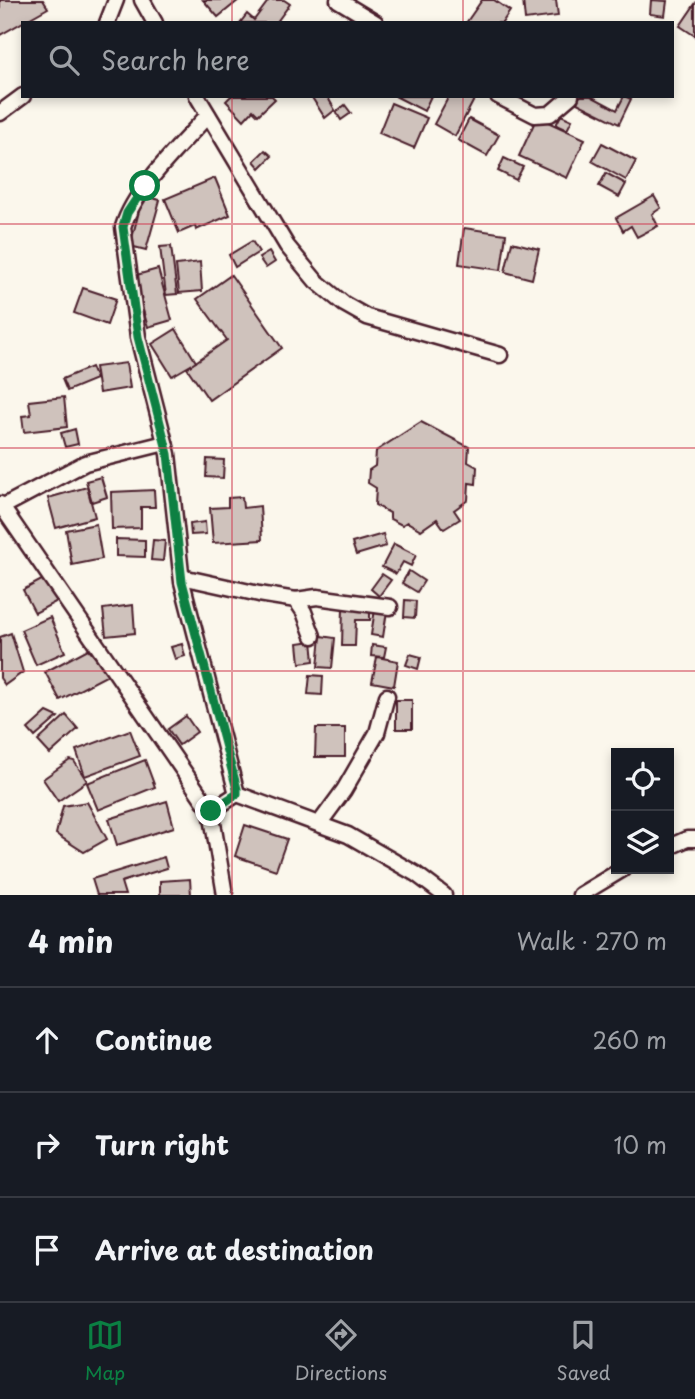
<!DOCTYPE html>
<meta charset="utf-8">
<style>
:root{--surface:#171b24;--page:#20242c;--text:#f1f3f6;--muted:#9ea1a6;--line:#363941;--accent:#0b8043}
body{margin:0;font-family:"Playpen Sans",sans-serif;background:var(--page);color:var(--text)}
.controls{position:absolute;right:21px;bottom:21px;display:grid;overflow:hidden;border-radius:0px;box-shadow:0 4px 10px #0003}
.controls button{width:63px;height:63px;display:grid;place-items:center;padding:0;border:0;border-bottom:2px solid var(--line);background:var(--surface);color:var(--text);font:35px sans-serif}
.stop{position:absolute;width:21px;height:21px;margin:-16px;border:5px solid #0b8043;border-radius:50%;background:#fff}
.stop.end{background:#0b8043;border-color:#fff;box-shadow:0 2px 7px #0008}
.list{margin:0;padding:0;list-style:none}
h2{display:flex;justify-content:space-between;align-items:center;height:91px;margin:0;padding:0 28px;font-size:30px}
h2 small{font-size:23px;font-weight:400;color:var(--muted)}
.list li{display:grid;grid-template-columns:46px 1fr auto;gap:21px;align-items:center;box-sizing:border-box;height:105px;padding:0 28px;border-top:2px solid var(--line)}
.list b{display:block;font-size:26px;white-space:nowrap}
.list em{font-size:23px;font-style:normal;color:var(--muted)}
.icon{flex:none;width:38px;height:38px;fill:none;stroke:currentColor;stroke-width:2;stroke-linecap:round;stroke-linejoin:round}
.map{position:relative;flex:none;width:695px;height:895px;overflow:hidden}
.search{position:absolute;background:var(--surface);box-shadow:0 4px 10px #0003;left:21px;right:21px;top:21px;height:77px;display:flex;align-items:center;gap:18px;box-sizing:border-box;padding:0 24px;border-radius:0px;color:var(--muted);font-size:26px}
.sheet{height:406px;background:var(--surface)}
nav{display:flex;justify-content:space-around;align-items:center;box-sizing:border-box;height:98px;border-top:2px solid var(--line);background:var(--surface);font-size:19px;color:var(--muted)}
nav a{display:grid;justify-items:center;gap:4px}
nav .on{color:var(--accent)}
.map>svg:first-child{display:block}
.building{fill:#cfc2bc;stroke:#4a1f2b;stroke-width:2}
.lines{fill:none;stroke-linecap:round;stroke-linejoin:round}
.minor-casing{stroke:#4a1f2b;stroke-width:19}
.minor{stroke:#fbf7ec;stroke-width:14}
.route{stroke:#0b8043;stroke-width:9}
.grid{fill:none;stroke:#d1495b;stroke-width:2;stroke-opacity:0.55}
</style>
<div class="map">
<svg width="695" height="895" viewBox="0 0 695 895">
<rect width="100%" height="100%" fill="#fbf7ec"/>
<filter id="ink" filterUnits="userSpaceOnUse"><feTurbulence type="fractalNoise" baseFrequency=".0143" numOctaves="2"/><feDisplacementMap in="SourceGraphic" scale="14" xChannelSelector="R" yChannelSelector="G"/><feConvolveMatrix kernelMatrix="1 2 1 2 8 2 1 2 1" color-interpolation-filters="sRGB"/></filter>
<g filter="url(#ink)">
<!-- building -->
<g class="building">
<polygon points="0,0 43,0 48,8 0,35"/>
<polygon points="203,0 239,0 218,17"/>
<polygon points="269,0 284,0 290,4 276,23 240,23 247,14 254,20"/>
<polygon points="482,0 494,0 510,11 502,23 466,23"/>
<polygon points="523,0 556,0 558,16 525,20"/>
<polygon points="651,0 667,1 665,16 650,14"/>
<polygon points="695,4 695,36 680,26"/>
<polygon points="231,96 272,96 275,99 258,115 253,110 244,120 226,101"/>
<polygon points="311,96 327,96 335,110 325,118"/>
<polygon points="395,96 431,96 424,111"/>
<polygon points="449,96 476,96 455,136 434,124"/>
<polygon points="580,96 591,96 617,110 624,96 631,99 619,124 577,103"/>
<polygon points="391,103 427,118 414,148 379,133"/>
<polygon points="345,105 351,113 341,120 336,112"/>
<polygon points="561,115 572,120 567,130 556,125"/>
<polygon points="537,117 585,139 567,178 519,156"/>
<polygon points="469,119 499,135 487,156 458,140"/>
<polygon points="602,143 636,161 626,180 592,161"/>
<polygon points="265,150 272,156 260,168 254,161"/>
<polygon points="504,158 523,167 516,180 498,171"/>
<polygon points="606,173 626,184 619,197 599,186"/>
<polygon points="215,178 230,215 196,230 195,226 179,233 165,199"/>
<polygon points="143,196 160,200 146,250 130,246"/>
<polygon points="654,196 661,208 652,214 658,226 637,237 631,226 623,231 616,218"/>
<polygon points="464,228 506,234 501,270 459,264"/>
<polygon points="252,241 259,252 235,267 229,255"/>
<polygon points="512,242 539,249 532,279 505,272"/>
<polygon points="171,246 177,294 166,295 160,247"/>
<polygon points="269,252 275,262 266,268 259,258"/>
<polygon points="200,262 202,291 179,293 176,265"/>
<polygon points="158,269 172,320 148,327 133,276"/>
<polygon points="231,275 282,348 209,400 187,368 227,340 197,299"/>
<polygon points="83,288 116,299 107,325 74,313"/>
<polygon points="176,329 196,362 172,376 152,344"/>
<polygon points="126,363 130,388 99,393 95,367"/>
<polygon points="91,367 96,379 67,391 62,379"/>
<polygon points="64,397 67,427 24,432 22,416 31,415 29,401"/>
<polygon points="421,422 469,447 468,462 477,467 476,484 469,483 468,500 454,510 460,519 444,529 437,519 421,530 407,522 402,525 390,519 390,513 375,505 376,488 368,483 369,470 375,466 376,451"/>
<polygon points="75,429 78,444 65,447 61,433"/>
<polygon points="207,459 224,460 223,478 206,477"/>
<polygon points="101,477 107,497 92,502 86,481"/>
<polygon points="87,487 95,517 56,528 48,498"/>
<polygon points="154,490 155,507 141,507 141,528 112,529 111,492"/>
<polygon points="242,497 243,508 260,506 262,540 213,543 210,508 228,507 228,498"/>
<polygon points="205,522 206,534 191,535 190,524"/>
<polygon points="96,524 102,559 72,565 66,530"/>
<polygon points="383,534 386,546 356,555 352,543"/>
<polygon points="116,539 145,540 145,557 116,556"/>
<polygon points="153,540 165,541 163,561 151,560"/>
<polygon points="394,544 416,555 411,566 403,562 396,574 382,567"/>
<polygon points="409,571 424,581 417,592 402,583"/>
<polygon points="382,574 391,580 379,596 371,589"/>
<polygon points="49,576 61,599 35,613 23,590"/>
<polygon points="405,600 416,601 415,618 404,617"/>
<polygon points="133,605 135,633 106,636 103,609"/>
<polygon points="343,607 370,607 370,620 356,620 355,646 342,646"/>
<polygon points="375,609 387,611 383,637 371,635"/>
<polygon points="50,617 65,652 36,665 21,630"/>
<polygon points="11,633 23,672 5,685 0,678 0,637"/>
<polygon points="321,636 335,638 332,668 318,667"/>
<polygon points="312,641 314,661 300,663 298,643"/>
<polygon points="182,644 185,656 175,659 171,647"/>
<polygon points="372,645 386,647 384,657 371,656"/>
<polygon points="88,649 110,674 60,700 45,672"/>
<polygon points="410,654 421,657 418,669 406,665"/>
<polygon points="377,657 398,661 394,686 372,682"/>
<polygon points="310,675 323,676 322,695 308,694"/>
<rect x="396" y="700" width="16" height="29"/>
<polygon points="47,712 58,717 35,737 28,729"/>
<polygon points="66,715 78,729 50,754 38,741"/>
<polygon points="186,716 197,732 179,745 168,729"/>
<polygon points="316,728 345,728 345,757 315,757"/>
<polygon points="130,730 140,756 85,776 76,750"/>
<polygon points="70,760 74,761 87,781 58,801 43,779"/>
<polygon points="145,760 155,787 98,810 87,783"/>
<polygon points="167,801 174,827 117,845 109,819"/>
<polygon points="87,802 107,839 84,852 56,834 63,806"/>
<polygon points="245,825 287,839 276,870 235,856"/>
<polygon points="164,857 167,868 121,882 125,895 97,895 92,879"/>
<polygon points="190,879 191,895 160,895 160,881"/>
</g>
<g class="lines">
<defs>
<g id="minor">
<polyline points="142,0 155,23"/>
<polyline points="338,0 376,23"/>
<polyline points="107,23 116,0"/>
<polyline points="197,96 287,246 316,281 344,304 367,317 500,355"/>
<polyline points="498,96 535,115 550,114 571,96"/>
<polyline points="0,113 23,96"/>
<path d="M208,115C180,146 135,188 123,227L138,337L168,454L182,582L237,794"/>
<polyline points="0,504 211,811 225,895"/>
<polyline points="2,507 85,463 165,443"/>
<polyline points="182,577 259,594 296,600 317,597 390,607"/>
<polyline points="296,600 304,612 313,636"/>
<polyline points="211,811 237,794 348,835 416,874 444,895"/>
<polyline points="319,824 344,790 377,733 387,696"/>
<polyline points="669,847 687,839 695,839"/>
<polyline points="580,895 623,869"/>
</g>
</defs>
<!-- minor casing -->
<use href="#minor" class="minor-casing"/>
<!-- minor -->
<use href="#minor" class="minor"/>
</g>
</g>
<g class="lines" filter="url(#ink)">
<!-- route -->
<polyline class="route" points="145,186 127,213 123,227 138,337 168,454 182,582 237,789 237,794 211,811"/>
</g>
<!-- grid -->
<path class="grid" d="M232,0V23M463,0V23M232,96V895M463,96V895M0,224H695M0,448H695M0,671H695"/>
</svg>
<div class="controls">
<button><svg class="icon" aria-label="locate" viewBox="0 0 24 24"><circle cx="12" cy="12" r="6"/><path d="M12 2v4M12 18v4M2 12h4M18 12h4"/></svg></button>
<button><svg class="icon" aria-label="layers" viewBox="0 0 24 24"><path d="M12 4l9 5-9 5-9-5zM3 14l9 5 9-5"/></svg></button>
</div>
<div class="stop" style="left:145px;top:186px"></div>
<div class="stop end" style="left:211px;top:811px"></div>
<div class="search"><svg class="icon" aria-label="search" viewBox="0 0 24 24"><circle cx="10" cy="10" r="6"/><path d="M15 15l6 6"/></svg>Search here</div>
</div>
<section class="sheet">
<h2>4 min<small>Walk · 270 m</small></h2>
<ul class="list">
<li><svg class="icon" aria-label="ahead" viewBox="0 0 24 24"><path d="M12 20V5M6 11l6-6 6 6"/></svg><div><b>Continue</b></div><em>260 m</em></li>
<li><svg class="icon" aria-label="right" viewBox="0 0 24 24"><path d="M7 20v-9h11M14 6l5 5-5 5"/></svg><div><b>Turn right</b></div><em>10 m</em></li>
<li><svg class="icon" aria-label="arrive" viewBox="0 0 24 24"><path d="M6 21V4h12l-3 4 3 4H6"/></svg><div><b>Arrive at destination</b></div></li>
</ul>
</section>
<nav>
<a class="on"><svg class="icon" aria-label="map" viewBox="0 0 24 24"><path d="M3 6l6-2 6 2 6-2v14l-6 2-6-2-6 2zM9 4v14M15 6v14"/></svg>Map</a>
<a><svg class="icon" aria-label="directions" viewBox="0 0 24 24"><path d="M12 3l9 9-9 9-9-9zM9 14v-3h6M13 9l2 2-2 2"/></svg>Directions</a>
<a><svg class="icon" aria-label="saved" viewBox="0 0 24 24"><path d="M7 4h10v16l-5-4-5 4z"/></svg>Saved</a>
</nav>
